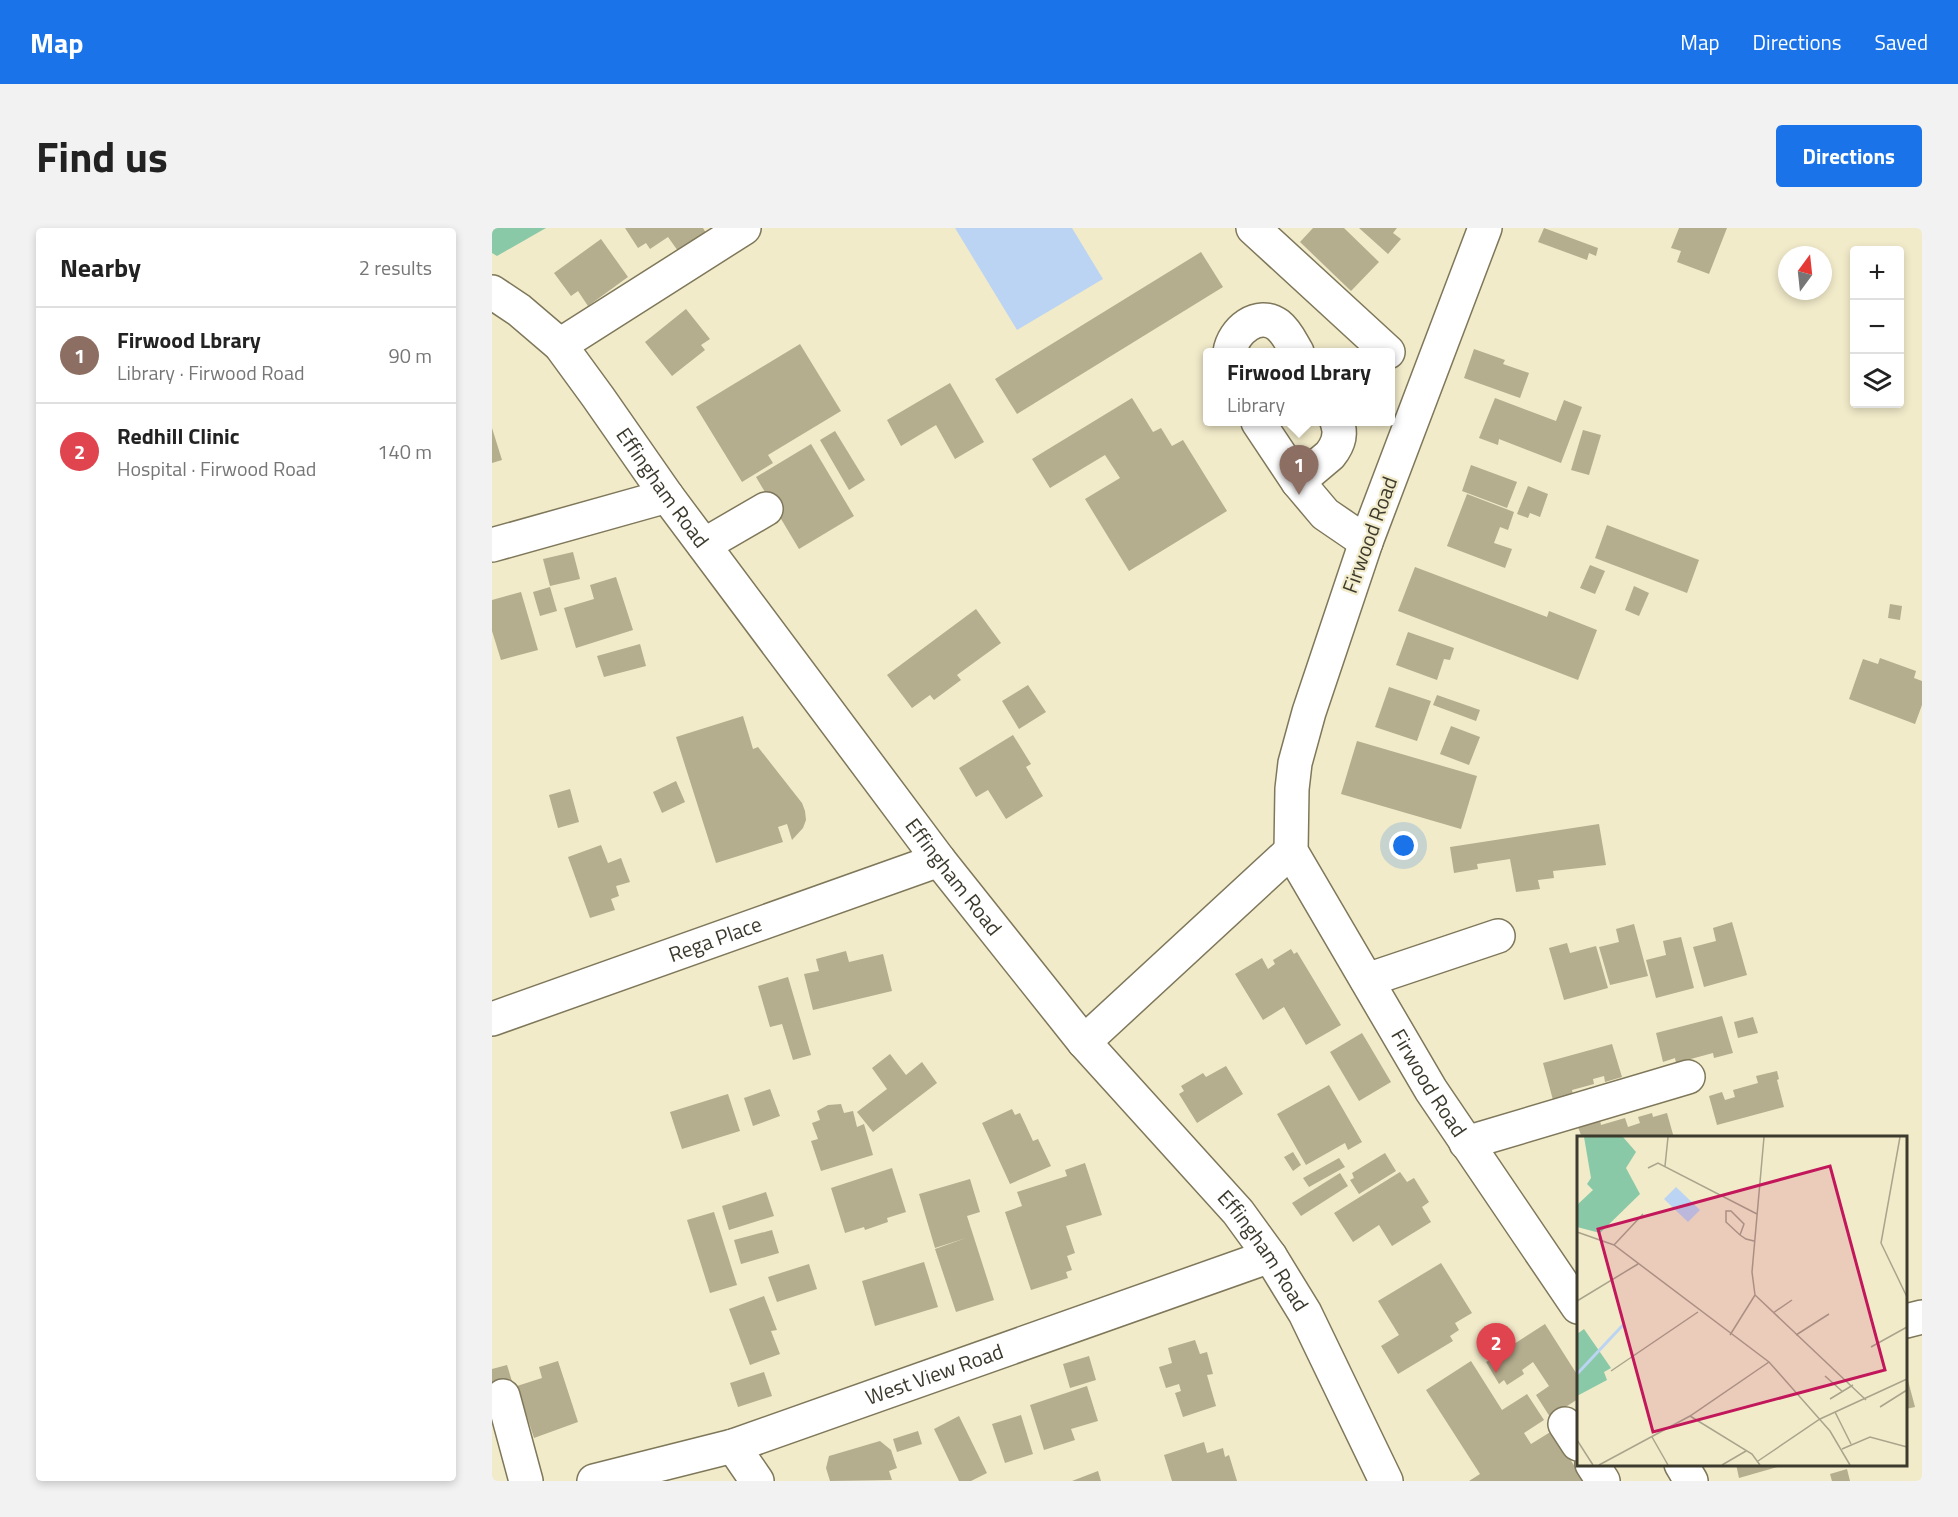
<!DOCTYPE html>
<meta charset="utf-8">
<style>
:root{--surface:#fff;--page:#f2f2f2;--text:#222;--muted:#767676;--line:#e0e0e0;--accent:#1a73e8}
body{margin:0;font-family:"Titillium Web",sans-serif;background:var(--page);color:var(--text)}
.controls{position:absolute;right:18px;top:18px;display:grid;overflow:hidden;border-radius:6px;box-shadow:0 3px 9px #0003}
.controls button{width:54px;height:54px;display:grid;place-items:center;padding:0;border:0;border-bottom:2px solid var(--line);background:var(--surface);color:var(--text);font:30px sans-serif}
.compass{position:absolute;left:1286px;top:18px;width:54px;height:54px;border-radius:50%;background:var(--surface);box-shadow:0 3px 9px #0003;rotate:15deg}
.you{position:absolute;left:912px;top:618px;width:21px;height:21px;margin:-15px;border:4px solid #fff;border-radius:50%;background:#1a73e8;box-shadow:0 0 0 9px #1a73e833}
.badge{display:grid;place-items:center;width:39px;height:39px;border-radius:50%;background:var(--accent);color:#fff;font-size:20px;font-weight:700}
.pin{position:absolute;translate:-50% -50px;filter:drop-shadow(0 2px 3px #0008)}
.pin::after{content:'';position:absolute;top:32px;width:21px;height:18px;background:inherit;clip-path:polygon(0 0,100% 0,50% 100%)}
.popup{position:absolute;left:711px;top:120px;width:192px;height:78px;box-sizing:border-box;display:grid;place-content:center;border-radius:6px;background:var(--surface);filter:drop-shadow(0 2px 4px #0005);font-size:20px;white-space:nowrap;color:var(--muted)}
.popup b{font-size:22px;color:var(--text)}
.popup::after{content:'';position:absolute;left:50%;top:100%;margin-left:-12px;border:12px solid transparent;border-top-color:var(--surface)}
.list{margin:0;padding:0;list-style:none}
h2{display:flex;justify-content:space-between;align-items:center;height:78px;margin:0;padding:0 24px;font-size:26px}
h2 small{font-size:20px;font-weight:400;color:var(--muted)}
.list li{display:grid;grid-template-columns:39px 1fr auto;gap:18px;align-items:center;box-sizing:border-box;height:96px;padding:0 24px;border-top:2px solid var(--line)}
.list b{display:block;font-size:22px;white-space:nowrap}
.list p{margin:0;font-size:20px;white-space:nowrap;color:var(--muted)}
.list em{font-size:20px;font-style:normal;color:var(--muted)}
.icon{flex:none;width:33px;height:33px;fill:none;stroke:currentColor;stroke-width:2;stroke-linecap:round;stroke-linejoin:round}
.map{position:relative;flex:none;width:1430px;height:1253px;overflow:hidden;border-radius:6px}
header{display:flex;align-items:center;gap:36px;box-sizing:border-box;height:84px;padding:0 30px;background:var(--accent);color:#fff}
header strong{font-size:28px}
nav{display:flex;gap:33px;margin-inline-start:auto;font-size:21px}
.intro{display:flex;align-items:center;justify-content:space-between;box-sizing:border-box;height:144px;padding:0 36px}
h1{margin:0;font-size:42px}
.button{padding:15px 27px;border-radius:6px;background:var(--accent);color:#fff;font-size:21px;font-weight:700}
main{display:flex;gap:36px;padding:0 36px}
aside{flex:1;background:var(--surface);border-radius:6px;box-shadow:0 3px 9px #0003}
.map>svg:first-child{display:block}
.green{fill:#8ac9a7}
.water{fill:#bbd4f3}
.building{fill:#b4ad8e}
.lines{fill:none;stroke-linecap:round;stroke-linejoin:round}
.minor-casing{stroke:#7e775a;stroke-width:36}
.minor{stroke:#fff;stroke-width:33}
.labels{text-anchor:middle;stroke-width:4.5;stroke-linejoin:round;paint-order:stroke}
.street-label{font-size:21px;fill:#3c3a2d;stroke:#f2ebca}
.inset-river{fill:none;stroke:#bbd4f3;stroke-width:3}
.inset-road{fill:none;stroke:#a9a48b;stroke-width:1.5}
.view{fill:#c2185b;fill-opacity:0.15;stroke:#c2185b;stroke-width:3}
.inset-edge{fill:none;stroke:#3c3a2d;stroke-width:3}
</style>
<header>
<strong>Map</strong>
<nav><a>Map</a><a>Directions</a><a>Saved</a></nav>
</header>
<div class="intro"><h1>Find us</h1><a class="button">Directions</a></div>
<main>
<aside>
<h2>Nearby<small>2 results</small></h2>
<ul class="list">
<li><span class="badge" style="background:#8d6e63">1</span><div><b>Firwood Lbrary</b><p>Library · Firwood Road</p></div><em>90 m</em></li>
<li><span class="badge" style="background:#e0444e">2</span><div><b>Redhill Clinic</b><p>Hospital · Firwood Road</p></div><em>140 m</em></li>
</ul>
</aside>
<div class="map">
<svg width="1430" height="1253" viewBox="0 0 1430 1253">
<rect width="100%" height="100%" fill="#f2ebca"/>
<!-- green -->
<polygon class="green" points="0,0 54,0 5,28 0,25"/>
<!-- water -->
<polygon class="water" points="463,0 580,0 611,51 525,102"/>
<!-- building -->
<g class="building">
<polygon points="133,0 211,0 214,5 186,23 176,9 158,21 154,15 146,20"/>
<polygon points="821,0 852,0 887,34 859,63 808,14"/>
<polygon points="867,0 905,0 901,5 909,11 896,26"/>
<polygon points="1052,0 1106,20 1104,28 1097,25 1095,32 1046,14"/>
<polygon points="1187,0 1235,0 1217,46 1185,34 1189,23 1179,20"/>
<polygon points="109,11 136,49 96,78 86,63 79,68 62,45"/>
<polygon points="709,24 731,59 525,186 503,151"/>
<polygon points="194,81 218,111 209,117 213,122 180,148 153,114"/>
<polygon points="308,116 349,183 276,227 281,235 250,254 204,179"/>
<polygon points="982,121 1013,132 1011,136 1037,145 1028,170 972,150"/>
<polygon points="458,155 492,214 463,231 444,197 409,218 395,192"/>
<polygon points="640,170 661,204 669,200 680,218 691,212 735,283 637,343 593,271 628,250 613,227 558,260 540,231"/>
<polygon points="1003,170 1064,193 1072,172 1090,179 1069,235 1007,211 1006,217 987,210"/>
<polygon points="0,200 10,232 0,235"/>
<polygon points="1091,202 1109,207 1097,247 1079,242"/>
<polygon points="343,203 373,252 357,262 328,212"/>
<polygon points="319,216 362,288 307,321 264,249"/>
<polygon points="979,237 1025,254 1015,280 970,263"/>
<polygon points="1036,258 1056,266 1048,289 1038,285 1036,290 1025,286"/>
<polygon points="975,266 1022,284 1016,302 1008,299 1002,315 1020,321 1013,340 955,318"/>
<polygon points="1115,297 1207,332 1195,365 1103,330"/>
<polygon points="81,324 88,351 58,358 51,331"/>
<polygon points="1098,337 1113,343 1103,366 1088,360"/>
<polygon points="923,339 1055,389 1057,383 1105,402 1086,452 906,383"/>
<polygon points="124,349 141,402 84,420 72,380 102,371 98,357"/>
<polygon points="1142,358 1157,365 1147,388 1133,382"/>
<polygon points="58,359 65,383 48,388 41,364"/>
<polygon points="29,364 46,422 9,432 0,403 0,372"/>
<polygon points="1398,376 1410,378 1408,392 1396,390"/>
<polygon points="484,381 509,415 465,447 469,452 442,472 438,467 420,480 395,447"/>
<polygon points="916,404 962,420 958,432 952,431 945,452 904,437"/>
<polygon points="148,416 154,438 112,449 105,428"/>
<polygon points="1388,430 1424,443 1422,450 1430,453 1430,477 1423,496 1357,471 1371,431 1386,436"/>
<polygon points="536,457 554,484 527,501 510,473"/>
<polygon points="897,459 939,473 925,513 883,499"/>
<polygon points="945,467 988,482 984,493 941,477"/>
<polygon points="251,488 261,521 266,519 310,575 313,583 314,592 311,600 300,612 295,596 286,599 291,614 224,635 184,509"/>
<polygon points="959,498 988,509 977,537 948,526"/>
<polygon points="521,507 539,536 534,539 551,568 514,591 496,562 484,569 467,540"/>
<polygon points="865,513 985,548 969,601 849,566"/>
<polygon points="184,553 193,574 170,585 161,564"/>
<polygon points="78,561 87,594 66,600 57,567"/>
<polygon points="1107,596 1114,637 1061,643 1062,650 1046,652 1048,661 1024,664 1018,631 985,636 986,641 962,645 958,619"/>
<polygon points="109,617 116,635 129,630 138,654 124,658 127,668 119,671 123,682 98,690 76,629"/>
<polygon points="1240,694 1255,747 1212,759 1201,719 1224,713 1221,700"/>
<polygon points="1142,696 1156,748 1118,757 1107,719 1127,714 1124,701"/>
<polygon points="1189,709 1202,760 1164,770 1154,732 1174,727 1171,713"/>
<polygon points="1075,715 1078,725 1104,718 1116,760 1072,772 1057,720"/>
<polygon points="799,721 802,726 805,724 849,797 814,817 792,779 771,792 743,746 770,730 776,741 783,736 781,732"/>
<polygon points="354,723 357,734 391,726 400,763 321,782 312,746 327,743 324,731"/>
<polygon points="296,749 319,827 301,832 290,796 278,799 266,758"/>
<polygon points="1230,788 1241,825 1222,830 1221,825 1184,835 1183,830 1171,834 1164,805"/>
<polygon points="1261,789 1266,805 1246,810 1242,794"/>
<polygon points="870,805 899,854 867,873 838,824"/>
<polygon points="1120,816 1130,849 1113,854 1112,848 1101,851 1102,856 1080,862 1081,867 1061,872 1051,835"/>
<polygon points="398,826 414,847 430,834 445,855 381,904 365,884 395,861 380,840"/>
<polygon points="734,838 751,866 705,895 687,866 692,863 689,858 711,845 714,849"/>
<polygon points="1285,843 1287,851 1285,852 1292,879 1225,897 1217,868 1230,864 1233,872 1243,869 1241,862 1266,855 1264,848"/>
<polygon points="837,857 870,914 856,922 853,915 814,937 785,886"/>
<polygon points="278,861 288,888 261,898 252,870"/>
<polygon points="236,866 248,903 190,921 178,884"/>
<polygon points="349,876 352,885 361,883 365,899 372,896 381,927 329,943 319,913 326,911 320,895 328,892 325,883 336,877"/>
<polygon points="520,881 523,887 528,885 541,913 546,911 559,938 518,956 490,895"/>
<polygon points="1160,885 1161,889 1175,885 1182,910 1090,910 1086,899 1108,892 1109,897 1133,890 1136,899 1148,895 1146,889"/>
<polygon points="801,924 809,937 801,943 792,929"/>
<polygon points="893,925 904,943 867,966 858,952 862,950 860,945"/>
<polygon points="847,930 853,939 817,959 811,950"/>
<polygon points="593,935 610,987 574,998 583,1025 575,1028 580,1042 574,1044 576,1050 539,1062 513,984 530,978 525,964 575,948 573,942"/>
<polygon points="400,940 414,984 395,990 396,994 373,1002 372,999 353,1005 339,960"/>
<polygon points="908,944 915,954 922,950 937,974 930,979 939,994 900,1018 887,997 861,1014 842,985"/>
<polygon points="848,945 856,958 809,988 800,975"/>
<polygon points="478,951 488,984 475,988 502,1072 464,1084 443,1021 474,1010 443,1020 427,966"/>
<polygon points="274,964 282,988 237,1002 230,978"/>
<polygon points="222,984 245,1057 218,1065 195,992"/>
<polygon points="280,1002 287,1025 249,1036 242,1012"/>
<polygon points="432,1034 446,1079 383,1098 370,1053"/>
<polygon points="949,1035 980,1085 963,1095 967,1102 958,1108 961,1113 906,1146 889,1118 907,1107 886,1073"/>
<polygon points="317,1036 325,1061 285,1074 276,1049"/>
<polygon points="272,1068 285,1102 279,1103 288,1126 258,1137 237,1081"/>
<polygon points="1053,1096 1086,1148 1086,1171 1058,1189 1044,1167 1057,1158 1041,1134 1030,1142 1032,1146 1015,1157 1012,1152 1007,1156 994,1134"/>
<polygon points="703,1112 708,1126 715,1124 721,1146 715,1147 724,1178 691,1189 683,1165 689,1163 687,1156 674,1160 667,1139 680,1135 676,1120"/>
<polygon points="597,1128 604,1152 578,1160 571,1136"/>
<polygon points="66,1133 86,1194 42,1210 25,1158 50,1150 47,1139"/>
<polygon points="979,1133 1010,1182 1035,1166 1052,1192 1032,1205 1039,1216 1060,1203 1092,1253 977,1253 988,1246 934,1162"/>
<polygon points="15,1137 22,1160 0,1167 0,1141"/>
<polygon points="272,1144 280,1168 246,1179 238,1155"/>
<polygon points="1414,1145 1423,1179 1414,1181"/>
<polygon points="595,1158 606,1193 579,1201 583,1212 552,1222 538,1177"/>
<polygon points="529,1187 541,1226 513,1235 500,1196"/>
<polygon points="467,1188 495,1245 479,1253 467,1253 442,1201"/>
<polygon points="426,1203 430,1216 405,1224 401,1211"/>
<polygon points="388,1213 399,1222 405,1240 397,1243 400,1252 338,1253 334,1240 337,1228"/>
<polygon points="712,1214 715,1225 731,1220 733,1229 737,1227 745,1253 680,1253 672,1227"/>
<polygon points="1244,1236 1292,1236 1292,1237 1247,1250"/>
<polygon points="1355,1241 1358,1253 1340,1253 1338,1246"/>
<polygon points="606,1243 609,1253 580,1253"/>
</g>
<g class="lines">
<defs>
<g id="minor">
<polyline points="761,0 896,124"/>
<path id="s1" d="M993,0L874,314L817,484L803,535L800,561L799,623L939,862L1086,1079"/>
<path id="s2" d="M0,64L27,82L68,117L106,169L175,268L447,632L592,814L746,984L778,1028L813,1085L894,1253"/>
<polyline points="68,117 252,0"/>
<path d="M738,124C741,103 766,82 786,97C795,104 800,116 805,124"/>
<polyline points="766,194 806,254 833,286 874,314"/>
<path d="M806,254L838,227C846,217 850,206 845,194"/>
<polyline points="0,317 175,268"/>
<polyline points="212,317 274,281"/>
<polyline points="875,752 1006,708"/>
<path id="s3" d="M0,791L447,632"/>
<polyline points="592,814 799,623"/>
<polyline points="974,915 1196,849"/>
<polyline points="1414,1093 1430,1089"/>
<polyline points="11,1168 34,1253"/>
<polyline points="1073,1196 1086,1216"/>
<polyline points="241,1218 265,1253"/>
<polyline points="1100,1236 1111,1253"/>
<polyline points="1189,1236 1199,1253"/>
<path id="s4" d="M102,1253L241,1218L778,1028"/>
</g>
</defs>
<!-- minor casing -->
<use href="#minor" class="minor-casing"/>
<!-- minor -->
<use href="#minor" class="minor"/>
</g>
<g class="labels">
<!-- street labels -->
<g class="street-label">
<text dy="7" stroke="none"><textPath href="#s2" startOffset="262">Effingham Road</textPath></text>
<text transform="translate(878 307) rotate(-70)" y="7">Firwood Road</text>
<text dy="7" stroke="none"><textPath href="#s2" startOffset="748">Effingham Road</textPath></text>
<text dy="7" stroke="none"><textPath href="#s3" startOffset="237">Rega Place</textPath></text>
<text dy="7" stroke="none"><textPath href="#s1" startOffset="926">Firwood Road</textPath></text>
<text dy="7" stroke="none"><textPath href="#s2" startOffset="1234">Effingham Road</textPath></text>
<text dy="7" stroke="none"><textPath href="#s4" startOffset="357">West View Road</textPath></text>
</g>
</g>
<!-- overview -->
<g transform="translate(1085 908)">
<rect width="330" height="330" fill="#f2ebca"/>
<path d="M7,1H46L59,16L49,32L63,58L23,97L0,91V69L16,54L10,48L14,42ZM7,193L34,232L27,236L30,244L0,260V198Z" fill="#8ac9a7"/>
<path d="M99,51L123,74L111,86L87,63Z" fill="#bbd4f3"/>
<path class="inset-river" d="M0,238L46,189"/>
<path class="inset-road" d="M187,1L175,136L178,159L289,264M323,1L304,107L330,161M88,30L91,1M71,32L81,27L180,78M0,96L37,109L192,226L253,295L273,329M163,99L167,88L154,75H149V86L163,99L169,103L177,105M37,109L66,78M0,165L61,128M196,177L215,164M153,199L178,159M219,199L252,178M294,211L330,191M34,235L121,176M248,240L266,256M253,263L276,249M303,271L330,254M258,276L274,308M113,280L175,318L183,329M75,301L91,329M0,304L16,329M265,313L293,301L330,311M181,325L243,283L330,243M22,329L113,280L192,226M145,329L169,315"/>
<path class="view" d="M253,30L308,234L76,296L21,93Z"/>
<rect width="330" height="330" class="inset-edge"/>
</g>
</svg>
<div class="controls">
<button>+</button>
<button>−</button>
<button><svg class="icon" aria-label="layers" viewBox="0 0 24 24"><path d="M12 4l9 5-9 5-9-5zM3 14l9 5 9-5"/></svg></button>
</div>
<svg class="compass" viewBox="-18 -18 36 36"><path d="M0-13l5 13h-10z" fill="#e53935"/><path d="M0 13l5-13h-10z" fill="#767676"/></svg>
<div class="you"></div>
<div class="pin badge" style="left:807px;top:267px;background:#8d6e63">1</div>
<div class="popup"><b>Firwood Lbrary</b>Library</div>
<div class="pin badge" style="left:1004px;top:1145px;background:#e0444e">2</div>
</div>
</main>
